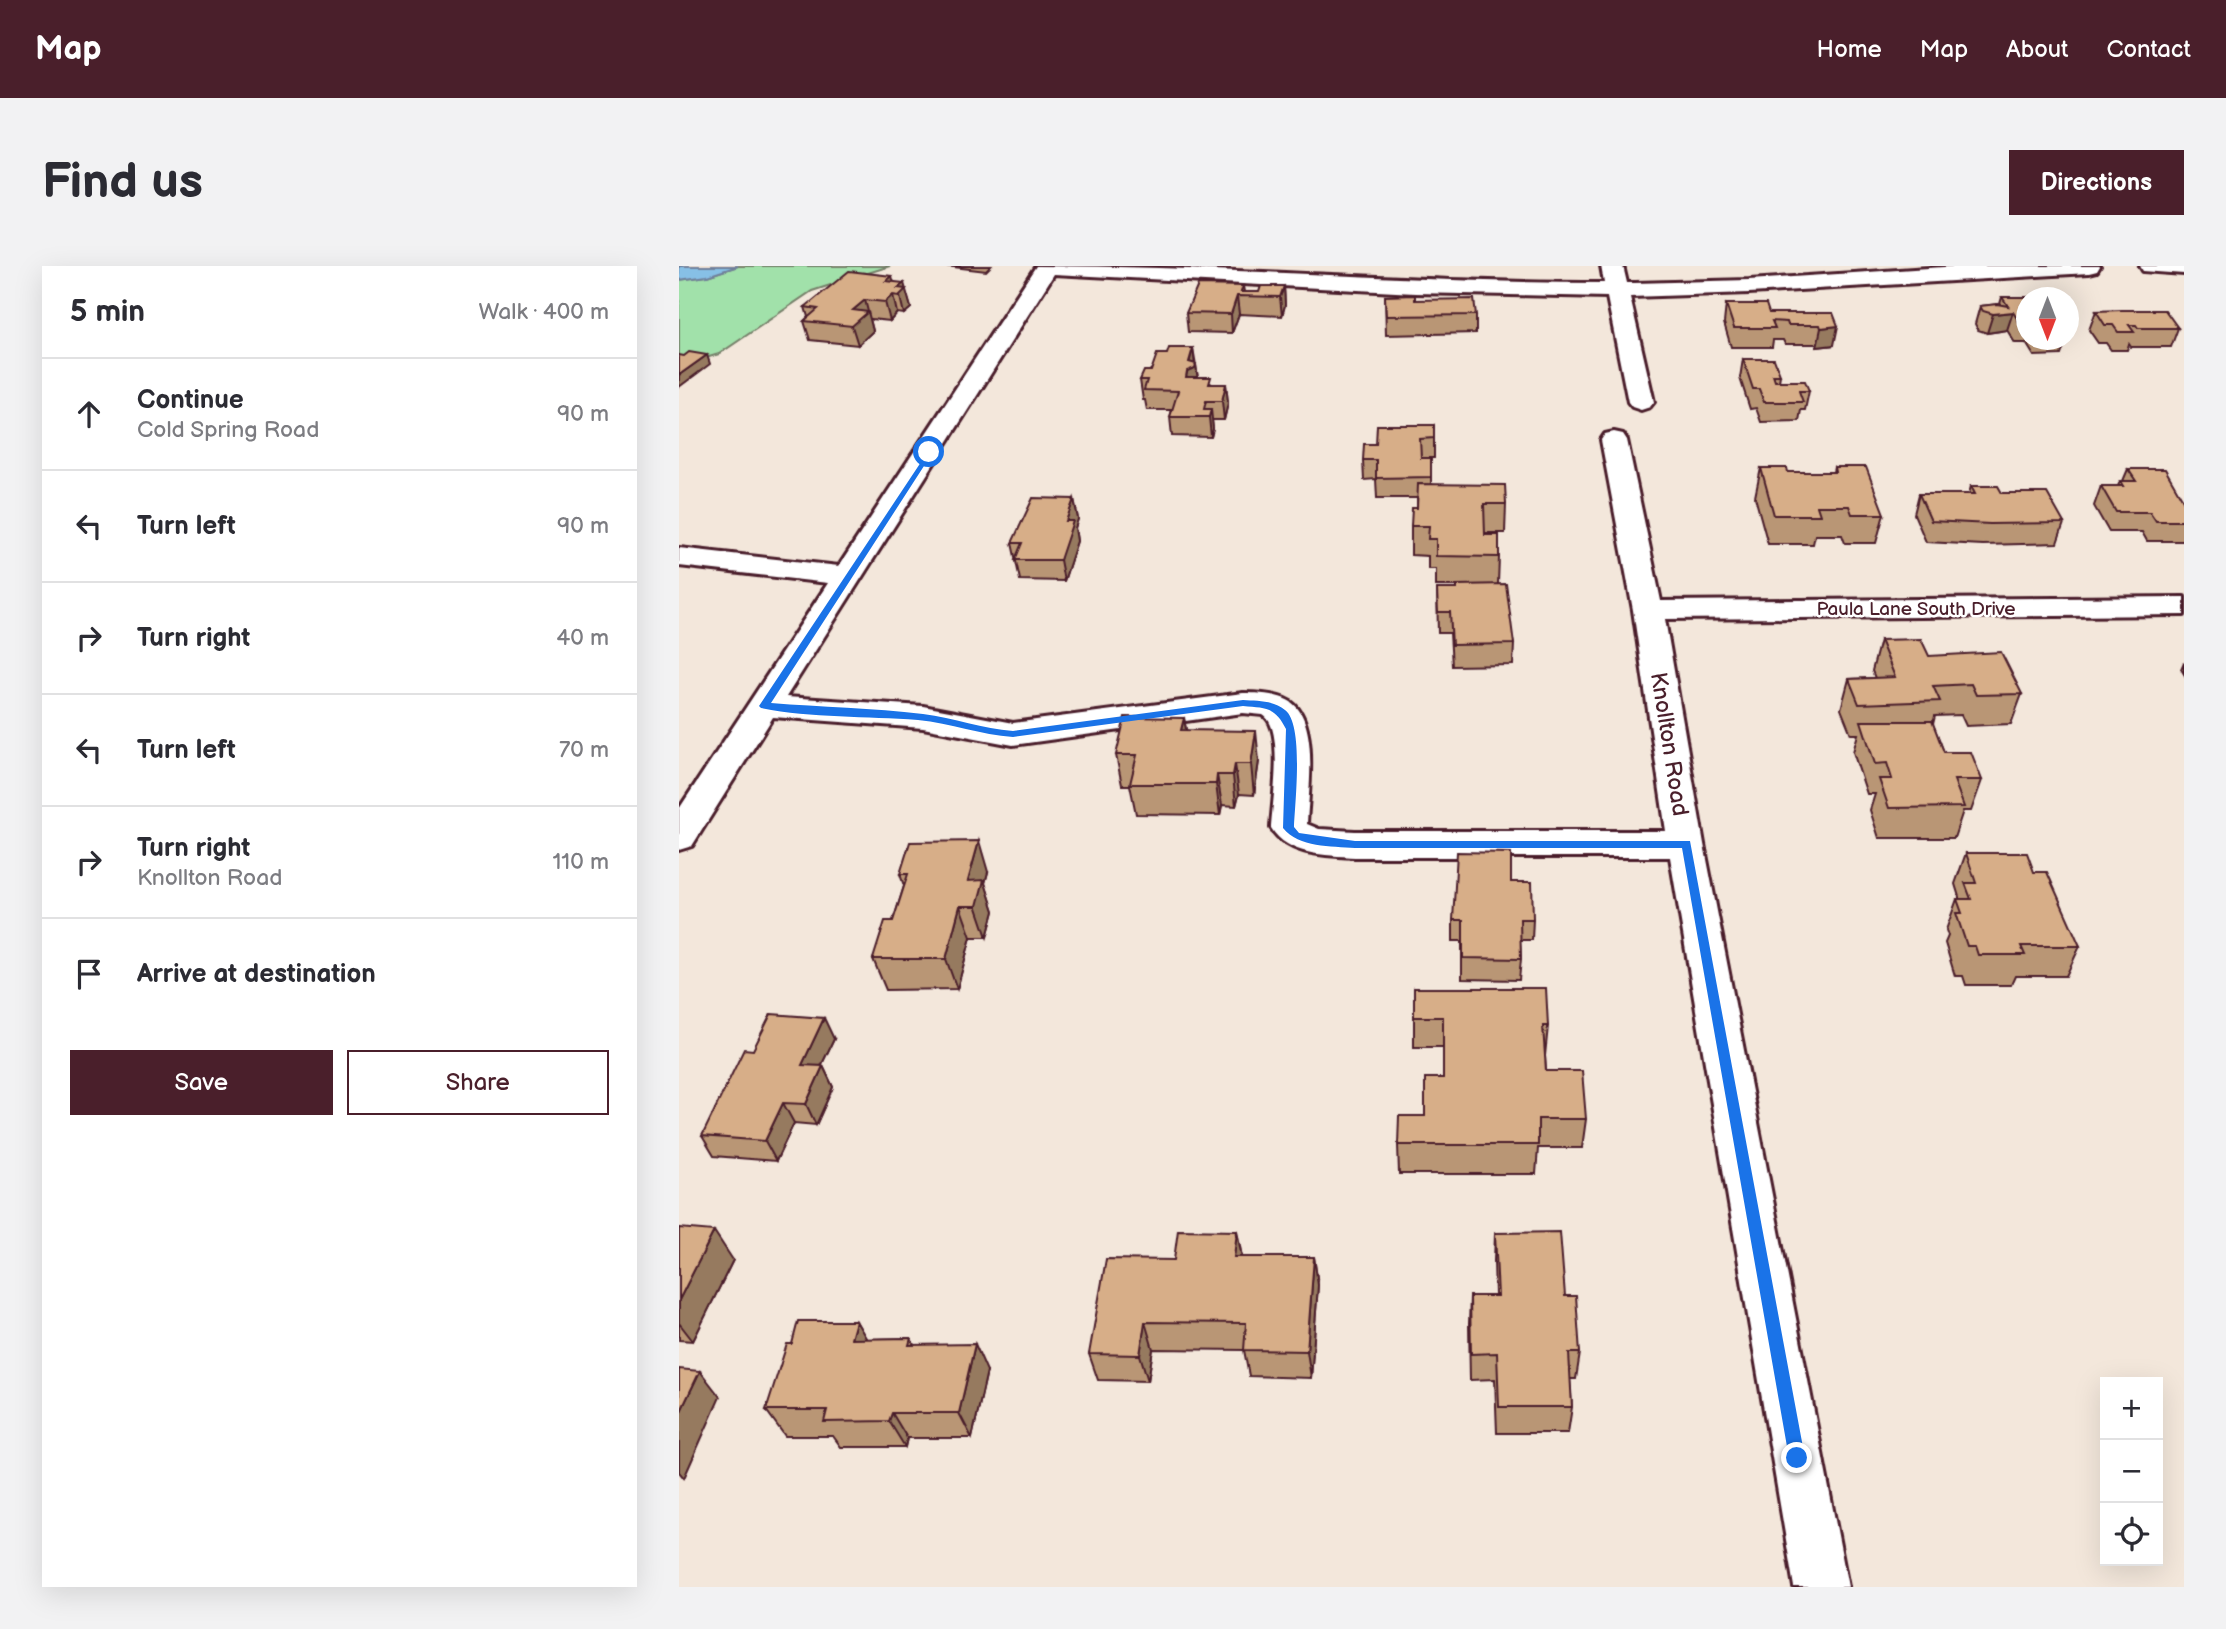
<!DOCTYPE html>
<meta charset="utf-8">
<style>
:root{--surface:#fff;--page:#f2f2f3;--text:#2b2b33;--muted:#7c7c81;--line:#e1e1e2;--accent:#4a1f2b}
body{margin:0;font-family:"Balsamiq Sans",sans-serif;background:var(--page);color:var(--text)}
.controls{position:absolute;right:21px;bottom:21px;display:grid;overflow:hidden;border-radius:0px;box-shadow:0 7px 28px #0002}
.controls button{width:63px;height:63px;display:grid;place-items:center;padding:0;border:0;border-bottom:2px solid var(--line);background:var(--surface);color:var(--text);font:35px sans-serif}
.compass{position:absolute;left:1337px;top:21px;width:63px;height:63px;border-radius:50%;background:var(--surface);box-shadow:0 7px 28px #0002;rotate:180deg}
.stop{position:absolute;width:21px;height:21px;margin:-16px;border:5px solid #1a73e8;border-radius:50%;background:#fff}
.stop.end{background:#1a73e8;border-color:#fff;box-shadow:0 2px 7px #0008}
.list{margin:0;padding:0;list-style:none}
h2{display:flex;justify-content:space-between;align-items:center;height:91px;margin:0;padding:0 28px;font-size:30px}
h2 small{font-size:23px;font-weight:400;color:var(--muted)}
.list li{display:grid;grid-template-columns:46px 1fr auto;gap:21px;align-items:center;box-sizing:border-box;height:112px;padding:0 28px;border-top:2px solid var(--line)}
.list b{display:block;font-size:26px;white-space:nowrap}
.list p{margin:0;font-size:23px;white-space:nowrap;color:var(--muted)}
.list em{font-size:23px;font-style:normal;color:var(--muted)}
.actions{display:flex;gap:14px;padding:21px 28px}
.actions a{flex:1;padding:16px 0;border:2px solid var(--accent);border-radius:0px;text-align:center;font-size:24px;color:var(--accent)}
.actions .main{background:var(--accent);color:#fff}
.icon{flex:none;width:38px;height:38px;fill:none;stroke:currentColor;stroke-width:2;stroke-linecap:round;stroke-linejoin:round}
.map{position:relative;flex:none;width:1505px;height:1321px;overflow:hidden;border-radius:0px}
header{display:flex;align-items:center;gap:42px;box-sizing:border-box;height:98px;padding:0 35px;background:var(--accent);color:#fff}
header strong{font-size:33px}
nav{display:flex;gap:38px;margin-inline-start:auto;font-size:24px}
.intro{display:flex;align-items:center;justify-content:space-between;box-sizing:border-box;height:168px;padding:0 42px}
h1{margin:0;font-size:49px}
.button{padding:18px 32px;border-radius:0px;background:var(--accent);color:#fff;font-size:24px;font-weight:700}
main{display:flex;gap:42px;padding:0 42px}
aside{flex:1;background:var(--surface);border-radius:0px;box-shadow:0 7px 28px #0002}
.map>svg:first-child{display:block}
.green{fill:#a1e1aa;stroke:#76806a;stroke-width:2}
.water{fill:#87c0e6;stroke:#6f809b;stroke-width:2}
.lines{fill:none;stroke-linecap:round;stroke-linejoin:round}
.minor-casing{stroke:#4a1f2b;stroke-width:6}
.minor{fill:#fff;fill-rule:evenodd}
.wall{fill:#b99675;stroke:#4a1f2b;stroke-width:2}
.shaded-wall{fill:#967a5f;stroke:#4a1f2b;stroke-width:2}
.building{fill:#d7ae88;stroke:#4a1f2b;stroke-width:2}
.route{fill:#1a73e8}
.labels{text-anchor:middle;stroke-width:5;stroke-linejoin:round;paint-order:stroke}
.far-street-label{font-size:19px;fill:#4a1f2b;stroke:#fff}
.street-label{font-size:23px;fill:#4a1f2b;stroke:#fff}
</style>
<header>
<strong>Map</strong>
<nav><a>Home</a><a>Map</a><a>About</a><a>Contact</a></nav>
</header>
<div class="intro"><h1>Find us</h1><a class="button">Directions</a></div>
<main>
<aside>
<h2>5 min<small>Walk · 400 m</small></h2>
<ul class="list">
<li><svg class="icon" aria-label="ahead" viewBox="0 0 24 24"><path d="M12 20V5M6 11l6-6 6 6"/></svg><div><b>Continue</b><p>Cold Spring Road</p></div><em>90 m</em></li>
<li><svg class="icon" aria-label="left" viewBox="0 0 24 24"><path d="M17 20v-9H6M10 6l-5 5 5 5"/></svg><div><b>Turn left</b></div><em>90 m</em></li>
<li><svg class="icon" aria-label="right" viewBox="0 0 24 24"><path d="M7 20v-9h11M14 6l5 5-5 5"/></svg><div><b>Turn right</b></div><em>40 m</em></li>
<li><svg class="icon" aria-label="left" viewBox="0 0 24 24"><path d="M17 20v-9H6M10 6l-5 5 5 5"/></svg><div><b>Turn left</b></div><em>70 m</em></li>
<li><svg class="icon" aria-label="right" viewBox="0 0 24 24"><path d="M7 20v-9h11M14 6l5 5-5 5"/></svg><div><b>Turn right</b><p>Knollton Road</p></div><em>110 m</em></li>
<li><svg class="icon" aria-label="arrive" viewBox="0 0 24 24"><path d="M6 21V4h12l-3 4 3 4H6"/></svg><div><b>Arrive at destination</b></div></li>
</ul>
<div class="actions"><a class="main">Save</a><a>Share</a></div>
</aside>
<div class="map">
<svg width="1505" height="1321" viewBox="0 0 1505 1321">
<rect width="100%" height="100%" fill="#f3e7db"/>
<filter id="ink" filterUnits="userSpaceOnUse"><feTurbulence type="fractalNoise" baseFrequency=".0143" numOctaves="2"/><feDisplacementMap in="SourceGraphic" scale="14" xChannelSelector="R" yChannelSelector="G"/><feConvolveMatrix kernelMatrix="1 2 1 2 8 2 1 2 1" color-interpolation-filters="sRGB"/></filter>
<g filter="url(#ink)">
<!-- green -->
<polygon class="green" points="59,0 211,0 133,25 40,88 0,100 0,14 28,10"/>
<!-- water -->
<polygon class="water" points="0,0 59,0 28,10 0,14"/>
<g class="lines">
<defs>
<g id="minor">
<path d="M357,0C547,0 736,17 925,17L922,0H944L948,17H956L1070,14L1280,0H1421L1418,5L1410,7L1070,27L951,31L975,136L971,141L962,144L953,141L949,136L928,31L736,27L375,8L107,431L244,440L334,457L564,427C579,427 599,428 612,436C641,456 629,528 628,558L640,563L676,565H987L954,344L922,174L926,168L935,166L944,168L948,174L982,335L1505,331V349L986,353L1025,578L1169,1321H1115L991,591H676C646,589 609,590 592,562C593,539 606,461 584,449L564,447L334,479L244,462L94,451L13,580L0,584V543L149,317L0,300V282L160,300Z"/>
<polygon points="1461,0 1505,0 1505,8 1464,5"/>
</g>
</defs>
<!-- minor casing -->
<use href="#minor" class="minor-casing"/>
<!-- minor -->
<use href="#minor" class="minor"/>
</g>
<!-- wall -->
<g class="wall">
<polygon points="266,0 312,0 307,5"/>
<polygon points="214,15 226,23 232,42 225,48 218,47 211,55 191,53 194,65 179,79 131,74 125,55 129,51 126,41"/>
<polygon points="564,20 565,26 580,26 605,20 606,39 603,50 560,48 553,67 509,66 507,47"/>
<polygon points="706,30 736,34 797,49 797,67 707,69"/>
<polygon points="1323,31 1348,32 1348,74 1387,74 1382,89 1355,90 1347,77 1336,77 1328,64 1308,67 1299,64 1296,58 1301,40 1321,38"/>
<polygon points="1047,38 1090,47 1154,47 1155,79 1138,81 1137,78 1106,78 1104,74 1094,74 1093,81 1052,81 1045,57"/>
<polygon points="1417,45 1499,62 1492,81 1452,81 1450,78 1448,84 1432,84 1427,77 1419,77 1410,64"/>
<polygon points="514,82 519,111 533,118 547,118 549,137 545,154 533,154 534,163 532,171 493,170 491,151 493,144 468,144 466,134 464,134 461,114 488,88"/>
<polygon points="1064,93 1101,109 1100,115 1130,125 1126,144 1122,144 1120,155 1082,156 1077,142 1071,143 1061,112"/>
<polygon points="755,159 755,192 752,192 752,218 827,238 826,267 806,267 806,269 820,291 819,318 835,378 834,399 773,400 771,367 759,367 758,323 778,323 778,320 757,320 757,303 749,303 749,290 732,289 732,260 738,242 738,232 698,232 697,213 685,214 684,194 697,178"/>
<polygon points="1155,201 1205,248 1197,277 1166,277 1163,269 1136,269 1134,278 1089,278 1076,231 1082,202 1109,206 1154,206"/>
<polygon points="1449,203 1505,236 1505,275 1468,275 1463,266 1430,266 1415,240 1422,220 1439,220 1441,215 1444,215"/>
<polygon points="1292,220 1323,227 1385,257 1378,277 1304,279 1247,276 1235,248 1240,228 1290,228"/>
<polygon points="395,233 399,253 396,262 398,275 385,315 341,314 333,277"/>
<polygon points="1201,374 1250,390 1343,428 1332,458 1287,460 1282,449 1256,450 1254,458 1265,486 1303,514 1292,545 1284,545 1275,572 1200,572 1191,544 1196,528 1188,528 1174,486 1179,468 1172,468 1162,443 1170,413 1196,412 1193,405"/>
<polygon points="1505,396 1505,408 1502,403"/>
<polygon points="505,452 507,464 580,495 575,529 560,528 557,540 543,539 541,549 457,548 451,519 443,519 437,489"/>
<polygon points="1287,587 1355,606 1401,680 1387,710 1336,710 1332,719 1287,719 1284,710 1276,710 1266,677 1269,670 1267,664 1278,633 1280,633 1280,631 1276,618"/>
<polygon points="309,606 306,617 315,645 308,671 292,671 278,723 207,724 194,693 214,655 225,620 221,608"/>
<polygon points="832,616 854,653 853,674 841,674 842,693 840,714 783,713 783,675 774,675 774,654"/>
<polygon points="735,722 869,760 866,790 867,805 907,853 903,882 859,882 857,908 720,908 719,879 746,850 764,812 764,781 735,781"/>
<polygon points="155,773 142,800 144,800 154,821 137,859 115,857 97,895 35,890 23,870 74,784"/>
<polygon points="0,962 54,994 14,1075 0,1074"/>
<polygon points="558,965 563,991 635,991 639,1019 632,1112 570,1110 565,1084 474,1083 469,1115 419,1114 410,1088 495,994"/>
<polygon points="816,967 886,1030 901,1087 897,1113 891,1113 893,1141 889,1167 818,1167 816,1113 791,1114 790,1058 791,1030 816,1030 815,995"/>
<polygon points="177,1055 187,1073 232,1072 235,1079 308,1105 293,1172 228,1172 226,1181 162,1181 154,1170 106,1170 87,1144"/>
</g>
<!-- shaded-wall -->
<g class="shaded-wall">
<polygon points="213,10 218,28 214,29 218,47 211,55 206,36 207,15"/>
<polygon points="225,17 232,42 225,48 219,22"/>
<polygon points="605,20 606,39 603,50 601,31"/>
<polygon points="558,30 560,48 553,67 552,48"/>
<polygon points="186,34 194,65 179,79 173,60 174,44"/>
<polygon points="1334,46 1328,64 1308,67 1314,48"/>
<polygon points="1159,60 1155,79 1138,81 1142,62"/>
<polygon points="514,82 516,101 517,98 519,117 507,111"/>
<polygon points="28,89 31,98 0,121 0,109"/>
<polygon points="547,118 549,137 545,154 543,135"/>
<polygon points="532,143 534,163 532,171 530,151"/>
<polygon points="395,233 399,253 396,262 398,275 385,315 381,294 387,255"/>
<polygon points="505,452 510,482 502,464"/>
<polygon points="577,465 580,495 575,529 572,498"/>
<polygon points="556,498 560,528 557,540 554,509"/>
<polygon points="538,509 543,539 541,549 537,518"/>
<polygon points="300,575 309,606 306,617 315,645 308,671 289,615"/>
<polygon points="281,640 292,671 278,723 267,693"/>
<polygon points="145,752 155,773 133,819 123,799"/>
<polygon points="144,800 154,821 137,859 127,838"/>
<polygon points="104,837 115,857 97,895 86,875"/>
<polygon points="35,965 54,994 14,1075 0,1057 0,1034"/>
<polygon points="558,965 563,993 555,991"/>
<polygon points="635,991 639,1019 632,1112 628,1085"/>
<polygon points="177,1055 193,1082 172,1073"/>
<polygon points="466,1056 474,1083 469,1115 461,1089"/>
<polygon points="296,1078 308,1105 293,1172 280,1147"/>
<polygon points="21,1105 41,1131 5,1212 0,1206 0,1149"/>
<polygon points="213,1147 228,1172 226,1181 210,1155"/>
</g>
<!-- building -->
<g class="building">
<polygon points="170,5 213,10 207,15 225,17 219,22 227,23 220,30 214,29 206,36 186,34 174,44 189,46 173,60 125,55 139,43 126,41"/>
<polygon points="519,19 564,20 562,26 580,26 582,20 605,20 601,31 558,30 552,48 507,47"/>
<polygon points="736,29 736,34 795,33 797,49 707,50 706,30"/>
<polygon points="1323,31 1353,31 1348,32 1348,59 1342,59 1334,46 1314,48 1304,45 1301,40 1318,38 1329,40"/>
<polygon points="1047,38 1087,38 1090,47 1154,47 1159,60 1142,62 1141,59 1109,59 1108,56 1093,55 1096,62 1055,62"/>
<polygon points="1443,44 1486,44 1499,62 1459,62 1457,59 1450,59 1455,66 1439,66 1434,59 1426,59 1417,45"/>
<polygon points="490,82 514,82 510,96 517,98 516,102 508,105 507,111 532,111 530,118 547,118 543,135 527,135 525,143 532,143 530,151 491,151 499,125 465,124 468,114 461,114 465,105 472,105 478,88 488,88"/>
<polygon points="10,86 28,89 0,109 0,89 5,90"/>
<polygon points="1064,93 1095,93 1101,109 1094,109 1096,115 1126,115 1130,125 1120,125 1124,136 1085,136 1080,123 1074,123"/>
<polygon points="698,159 755,159 755,172 741,173 742,192 752,192 752,211 697,212 697,194 684,194 685,178 697,178"/>
<polygon points="1155,201 1187,201 1205,248 1173,248 1170,240 1138,240 1141,249 1095,249 1082,202 1108,202 1109,206 1156,206"/>
<polygon points="1449,203 1486,203 1505,236 1505,255 1477,255 1471,246 1437,246 1422,220 1444,220 1441,215 1457,215"/>
<polygon points="739,218 826,219 827,238 805,238 806,269 820,269 820,291 757,290 757,273 749,273 750,260 732,260 733,242 738,242"/>
<polygon points="1292,220 1319,220 1323,227 1368,227 1385,257 1311,258 1252,255 1240,228 1296,228"/>
<polygon points="354,232 395,233 387,255 394,255 381,294 336,294 343,277 333,277"/>
<polygon points="827,318 835,378 773,379 771,346 759,346 758,323 778,323 778,319"/>
<polygon points="1242,373 1250,390 1322,386 1343,428 1297,429 1292,418 1254,420 1261,435 1180,438 1170,413 1216,411 1201,374"/>
<polygon points="446,451 505,452 502,464 577,465 572,498 556,498 554,509 538,509 537,518 451,518 458,489 437,489"/>
<polygon points="1182,455 1253,455 1265,486 1292,486 1303,514 1275,514 1285,541 1210,542 1200,513 1213,513 1208,497 1196,498"/>
<polygon points="300,575 289,615 305,614 298,640 281,640 267,693 194,693 206,655 214,655 229,608 221,608 231,576"/>
<polygon points="778,586 832,587 832,616 853,616 854,653 841,653 842,693 784,692 784,654 774,654"/>
<polygon points="1287,587 1348,587 1355,606 1368,606 1401,680 1342,680 1346,689 1299,689 1296,680 1288,680 1277,647 1283,647 1278,633 1292,633 1286,617 1297,617"/>
<polygon points="735,722 867,722 869,760 864,760 867,805 903,805 907,853 859,853 859,879 719,879 720,850 746,850 746,812 764,812 764,751 735,751"/>
<polygon points="92,748 145,752 123,799 144,800 127,838 104,837 86,875 23,870 65,783 74,784"/>
<polygon points="0,962 35,965 0,1034"/>
<polygon points="499,964 558,965 555,991 635,991 628,1085 565,1084 567,1057 466,1056 461,1089 410,1088 427,993 495,994"/>
<polygon points="881,966 886,1030 897,1030 901,1087 890,1087 893,1141 820,1141 818,1087 792,1088 791,1030 819,1030 816,967"/>
<polygon points="119,1055 177,1055 172,1073 232,1072 230,1079 296,1078 280,1147 213,1147 210,1155 145,1156 148,1144 87,1144 108,1078 113,1078"/>
<polygon points="0,1103 21,1105 0,1149"/>
</g>
</g>
<!-- route -->
<path class="route" d="M250,184L254,186L92,437C142,441 194,442 244,448C275,452 304,463 334,465L564,434C578,435 594,434 606,444C625,458 616,536 615,561L620,567L676,575H1011L1126,1192L1123,1198L1118,1200L1113,1198L1110,1192L1003,582H676C652,580 620,582 604,562L607,463C596,441 587,442 564,440L334,471C302,469 272,457 239,454C188,450 131,452 82,442L80,440Z"/>
<g class="labels">
<!-- far-street labels -->
<g class="far-street-label">
<text x="1237" y="349">Paula Lane South Drive</text>
</g>
<!-- street labels -->
<g class="street-label">
<text transform="translate(991 478) rotate(81)" y="8">Knollton Road</text>
</g>
</g>
</svg>
<div class="controls">
<button>+</button>
<button>−</button>
<button><svg class="icon" aria-label="locate" viewBox="0 0 24 24"><circle cx="12" cy="12" r="6"/><path d="M12 2v4M12 18v4M2 12h4M18 12h4"/></svg></button>
</div>
<svg class="compass" viewBox="-18 -18 36 36"><path d="M0-13l5 13h-10z" fill="#e53935"/><path d="M0 13l5-13h-10z" fill="#7c7c81"/></svg>
<div class="stop" style="left:250px;top:186px"></div>
<div class="stop end" style="left:1118px;top:1192px"></div>
</div>
</main>
